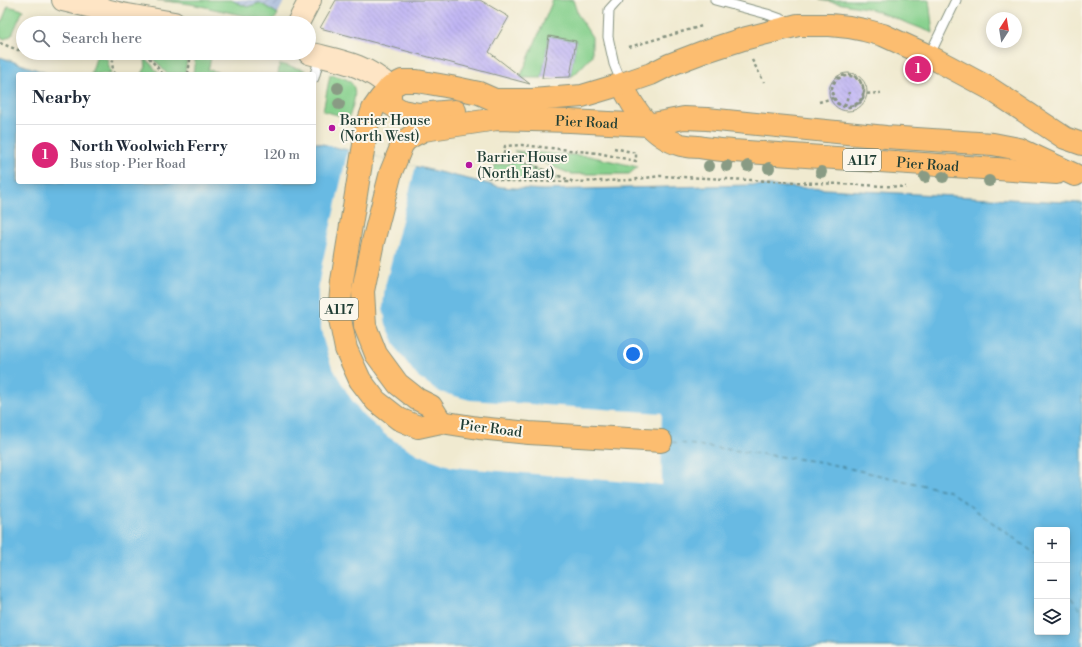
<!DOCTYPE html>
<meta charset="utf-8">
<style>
:root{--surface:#fff;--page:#f2f2f3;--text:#1f2937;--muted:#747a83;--line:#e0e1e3;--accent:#db2777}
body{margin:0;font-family:"Libre Bodoni",serif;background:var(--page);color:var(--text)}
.controls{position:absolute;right:12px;bottom:12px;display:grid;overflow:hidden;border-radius:4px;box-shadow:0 2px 10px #0003}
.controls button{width:36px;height:36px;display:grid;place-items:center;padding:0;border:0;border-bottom:1px solid var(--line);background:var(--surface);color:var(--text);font:20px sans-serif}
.compass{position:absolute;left:986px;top:12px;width:36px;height:36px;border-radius:50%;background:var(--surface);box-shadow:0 2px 10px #0003;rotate:12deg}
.you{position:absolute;left:633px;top:354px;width:14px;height:14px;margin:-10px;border:3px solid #fff;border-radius:50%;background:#1a73e8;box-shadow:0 0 0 6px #1a73e833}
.badge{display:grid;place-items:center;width:26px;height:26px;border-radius:50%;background:var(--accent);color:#fff;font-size:13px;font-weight:700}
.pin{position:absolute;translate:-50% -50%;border:2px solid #fff;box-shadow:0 1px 4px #0006}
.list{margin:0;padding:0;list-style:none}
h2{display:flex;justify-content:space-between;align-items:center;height:52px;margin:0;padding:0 16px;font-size:17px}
h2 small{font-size:13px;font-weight:400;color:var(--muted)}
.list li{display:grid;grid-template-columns:26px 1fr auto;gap:12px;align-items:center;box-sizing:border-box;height:60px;padding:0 16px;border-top:1px solid var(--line)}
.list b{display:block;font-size:15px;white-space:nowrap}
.list p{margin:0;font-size:13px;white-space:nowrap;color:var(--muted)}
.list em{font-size:13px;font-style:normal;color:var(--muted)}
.icon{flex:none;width:22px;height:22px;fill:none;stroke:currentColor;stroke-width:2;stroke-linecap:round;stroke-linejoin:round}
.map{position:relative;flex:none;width:1082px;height:647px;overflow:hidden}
.search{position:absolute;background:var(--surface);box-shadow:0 2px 10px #0003;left:16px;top:16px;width:300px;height:44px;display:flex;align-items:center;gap:10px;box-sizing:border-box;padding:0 14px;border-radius:22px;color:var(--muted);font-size:15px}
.panel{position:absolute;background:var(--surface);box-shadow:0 2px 10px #0003;left:16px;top:72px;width:300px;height:112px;border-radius:4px}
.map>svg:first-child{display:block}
.industrial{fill:url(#industrial-furrows)}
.green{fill:#86d08d;stroke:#528660}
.water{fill:#67bae3;stroke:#437c8c;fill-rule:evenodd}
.pier{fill:#f0ead0}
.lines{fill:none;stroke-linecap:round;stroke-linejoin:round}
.ferry{stroke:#315c60;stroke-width:1;stroke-dasharray:5 4;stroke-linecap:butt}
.building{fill:url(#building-back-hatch)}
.lane-casing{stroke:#889482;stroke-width:11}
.secondary-casing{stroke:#889482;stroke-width:24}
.highway-casing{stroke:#889482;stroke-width:24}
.path{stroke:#889482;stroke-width:2.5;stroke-dasharray:3 3;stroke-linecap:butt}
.lane{stroke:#fff;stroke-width:9}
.secondary{stroke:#fee5c5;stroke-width:22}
.highway{stroke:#fcbd6f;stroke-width:22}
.tree{fill:#899b84}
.poi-dot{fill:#b5179e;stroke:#fbf7ec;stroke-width:1.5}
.labels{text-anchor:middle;stroke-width:4;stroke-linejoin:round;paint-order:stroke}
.shield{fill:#fbf7ec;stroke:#61756b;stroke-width:1}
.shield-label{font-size:13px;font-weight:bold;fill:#1f3d34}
.poi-label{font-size:14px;fill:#1f3d34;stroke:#fbf7ec;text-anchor:start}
.street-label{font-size:14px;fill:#1f3d34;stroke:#fbf7ec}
</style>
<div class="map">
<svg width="1082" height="647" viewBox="0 0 1082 647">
<defs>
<pattern id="industrial-furrows" width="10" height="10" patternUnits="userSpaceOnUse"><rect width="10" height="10" fill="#b6c5de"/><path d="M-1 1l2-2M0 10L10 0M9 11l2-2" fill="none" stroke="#93a1b5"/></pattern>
<pattern id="building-back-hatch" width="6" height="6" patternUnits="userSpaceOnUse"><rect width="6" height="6" fill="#c0b5f4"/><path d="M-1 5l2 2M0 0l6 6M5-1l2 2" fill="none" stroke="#9b94c6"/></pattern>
</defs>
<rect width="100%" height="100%" fill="#fbf7ec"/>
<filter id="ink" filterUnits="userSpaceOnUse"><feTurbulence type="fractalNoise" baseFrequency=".025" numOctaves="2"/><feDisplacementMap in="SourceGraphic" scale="8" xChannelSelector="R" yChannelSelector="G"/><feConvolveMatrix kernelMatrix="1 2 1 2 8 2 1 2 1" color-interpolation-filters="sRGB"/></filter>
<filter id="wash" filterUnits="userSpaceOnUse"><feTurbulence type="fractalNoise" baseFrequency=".012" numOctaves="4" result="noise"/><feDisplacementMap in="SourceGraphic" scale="16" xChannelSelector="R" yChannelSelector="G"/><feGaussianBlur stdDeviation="0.9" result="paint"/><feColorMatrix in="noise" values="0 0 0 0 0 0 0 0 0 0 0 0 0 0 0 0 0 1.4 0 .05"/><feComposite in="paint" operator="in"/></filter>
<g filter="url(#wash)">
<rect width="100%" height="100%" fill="#f0ead0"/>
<!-- industrial -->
<polygon class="industrial" points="157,0 285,0 273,22 191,4"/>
<!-- green -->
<g class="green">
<polygon points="157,0 231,0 247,7 260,3 278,14 273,22 191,4"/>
<polygon points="553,0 573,0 578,15 592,37 592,56 575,74 570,77 576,41 549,36 542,78 520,78"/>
<polygon points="820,0 929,0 933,33 871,9"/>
<polygon points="8,6 23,10 12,35 5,39 0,37 0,21 2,21"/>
<polygon points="44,16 78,23 41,23"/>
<polygon points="149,53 188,53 185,74 167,74"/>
<polygon points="196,53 212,53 208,70 219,72 219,74 193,74"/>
<polygon points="97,55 109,60 108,64 111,74 91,74"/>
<polygon points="145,59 150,63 159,74 142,74 146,67"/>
<polygon points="280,64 305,70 304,74 278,74"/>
<path d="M330,75C336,76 344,77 349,81C360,89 352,107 349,118L323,111Z"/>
<polygon points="514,151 589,156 638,167 629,174 571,174"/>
<polygon points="518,162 560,179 506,178 493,175 495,165"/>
</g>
<!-- water -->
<path class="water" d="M0,57L49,74H18V182H314V142L501,187L542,190L751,185L1082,203V647H0ZM1037,530H1067V632H1037Z"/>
<!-- pier -->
<polygon class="pier" points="348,150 416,166 385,286 383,307 386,324 398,351 417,376 440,392 470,400 662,413 661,441 662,485 452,467 419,455 388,437 363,415 349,396 331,365 323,339 318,313 318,287 322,264"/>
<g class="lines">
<!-- ferry -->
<g class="ferry">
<polyline points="672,442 821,462 949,491 1037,555"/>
<polyline points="1067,590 1082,613"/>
</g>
</g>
<g id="blocks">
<!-- building -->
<g class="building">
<polygon points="336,0 480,0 509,17 489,52 530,84 320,28"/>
<polygon points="549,36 576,41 570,77 542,78"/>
<circle cx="848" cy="92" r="19"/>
</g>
</g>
</g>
<g filter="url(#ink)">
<use href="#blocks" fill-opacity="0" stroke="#889482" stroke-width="1"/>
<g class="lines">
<defs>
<g id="lane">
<polyline points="618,0 609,10 608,37 614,64 622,84"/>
<polyline points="715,0 767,14 789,22"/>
<polyline points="929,56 956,0"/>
<polyline points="314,78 320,56"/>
</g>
<g id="secondary">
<polyline points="63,0 122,14 174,23"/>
<polyline points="298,23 310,0"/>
<path d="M309,53C340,61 365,64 390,87"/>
</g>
<g id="highway">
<path id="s1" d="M622,84C633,109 653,137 681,145C686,146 693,147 699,147C710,149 722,150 733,151L1057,173"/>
<polyline points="390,87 390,104 402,111 419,114 455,111"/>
<path id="s2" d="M441,422L431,406L417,399L398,384L376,354L365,326L363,291L373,242L391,172L402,145L406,140L412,136L424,130L497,119L570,121L648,125L684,118L707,119L886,137L993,144L1019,149L1075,175"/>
<polyline points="661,441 529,433 479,428 441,422 418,427 399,419 376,401 360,380 346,349 339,314 342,281 367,126 373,109 380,99 390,87 402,81 417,81 451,87 479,93 495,100 532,100 582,96 622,84 651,74 669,65 703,52 743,39 798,25 830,25 849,27 864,30 883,35 929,56 989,88 1065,138 1082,144"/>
</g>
</defs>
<!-- lane casing -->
<use href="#lane" class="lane-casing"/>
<!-- secondary casing -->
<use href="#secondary" class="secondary-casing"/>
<!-- highway casing -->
<use href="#highway" class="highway-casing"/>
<!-- path -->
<g class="path">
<polyline points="0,43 18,50 23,50"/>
<polyline points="629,47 702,26"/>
<polyline points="109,53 115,55"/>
<polyline points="145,53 163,74"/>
<polyline points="752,60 764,82"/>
<path d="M115,74C111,67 112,60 116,53"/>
<polyline points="188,74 191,53"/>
<polyline points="819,102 833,98"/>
<polyline points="845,106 849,92"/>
<path d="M850,106C870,105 867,75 847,76C826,77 827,107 848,107C872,107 867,73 846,75C829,77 828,95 840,105C852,107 859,106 863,94L881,93"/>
<polyline points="614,148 636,153 636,161 598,153 522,145 505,146 503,158 517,159 574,182 630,180 660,176 906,187"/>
<polyline points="503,158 490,160 488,177 506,181 572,182"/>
</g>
<!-- lane -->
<use href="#lane" class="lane"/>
<!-- secondary -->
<use href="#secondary" class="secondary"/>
<!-- highway -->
<use href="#highway" class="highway"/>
</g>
<!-- trees -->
<g class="tree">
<circle cx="338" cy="88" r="6"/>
<circle cx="339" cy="104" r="6"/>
<circle cx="709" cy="166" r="6"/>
<circle cx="727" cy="166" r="6"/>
<circle cx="748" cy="166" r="6"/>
<circle cx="769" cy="168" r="6"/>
<circle cx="821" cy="172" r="6"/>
<circle cx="925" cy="177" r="6"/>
<circle cx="943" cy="177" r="6"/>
<circle cx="989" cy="181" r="6"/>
</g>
</g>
<!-- markers -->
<g class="poi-dot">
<circle cx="332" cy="128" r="4"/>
<circle cx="469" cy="165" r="4"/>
</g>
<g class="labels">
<!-- shield labels -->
<g class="shield">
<rect x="843" y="149" width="38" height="22" rx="3"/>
<rect x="320" y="298" width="38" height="22" rx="3"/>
</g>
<g class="shield-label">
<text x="862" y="165">A117</text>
<text x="339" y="314">A117</text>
</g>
<!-- poi labels -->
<g class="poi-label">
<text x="340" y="125">Barrier House<tspan x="340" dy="16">(North West)</tspan></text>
<text x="477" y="162">Barrier House<tspan x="477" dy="16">(North East)</tspan></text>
</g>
<!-- street labels -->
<g class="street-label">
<text dy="5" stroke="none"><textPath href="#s2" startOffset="503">Pier Road</textPath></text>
<text dy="5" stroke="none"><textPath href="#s1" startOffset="335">Pier Road</textPath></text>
<text transform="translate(491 428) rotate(7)" y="5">Pier Road</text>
</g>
</g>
</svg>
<div class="controls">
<button>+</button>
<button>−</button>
<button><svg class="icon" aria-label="layers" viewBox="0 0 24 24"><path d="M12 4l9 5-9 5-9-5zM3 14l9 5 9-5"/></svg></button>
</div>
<svg class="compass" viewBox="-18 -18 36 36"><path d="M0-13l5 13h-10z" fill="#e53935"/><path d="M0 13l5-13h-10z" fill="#747a83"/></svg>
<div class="you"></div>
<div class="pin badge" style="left:918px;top:69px">1</div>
<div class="search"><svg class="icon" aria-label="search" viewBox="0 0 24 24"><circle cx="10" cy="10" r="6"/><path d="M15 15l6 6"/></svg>Search here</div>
<section class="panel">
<h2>Nearby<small></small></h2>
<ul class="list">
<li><span class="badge">1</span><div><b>North Woolwich Ferry</b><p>Bus stop · Pier Road</p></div><em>120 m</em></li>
</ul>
</section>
</div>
